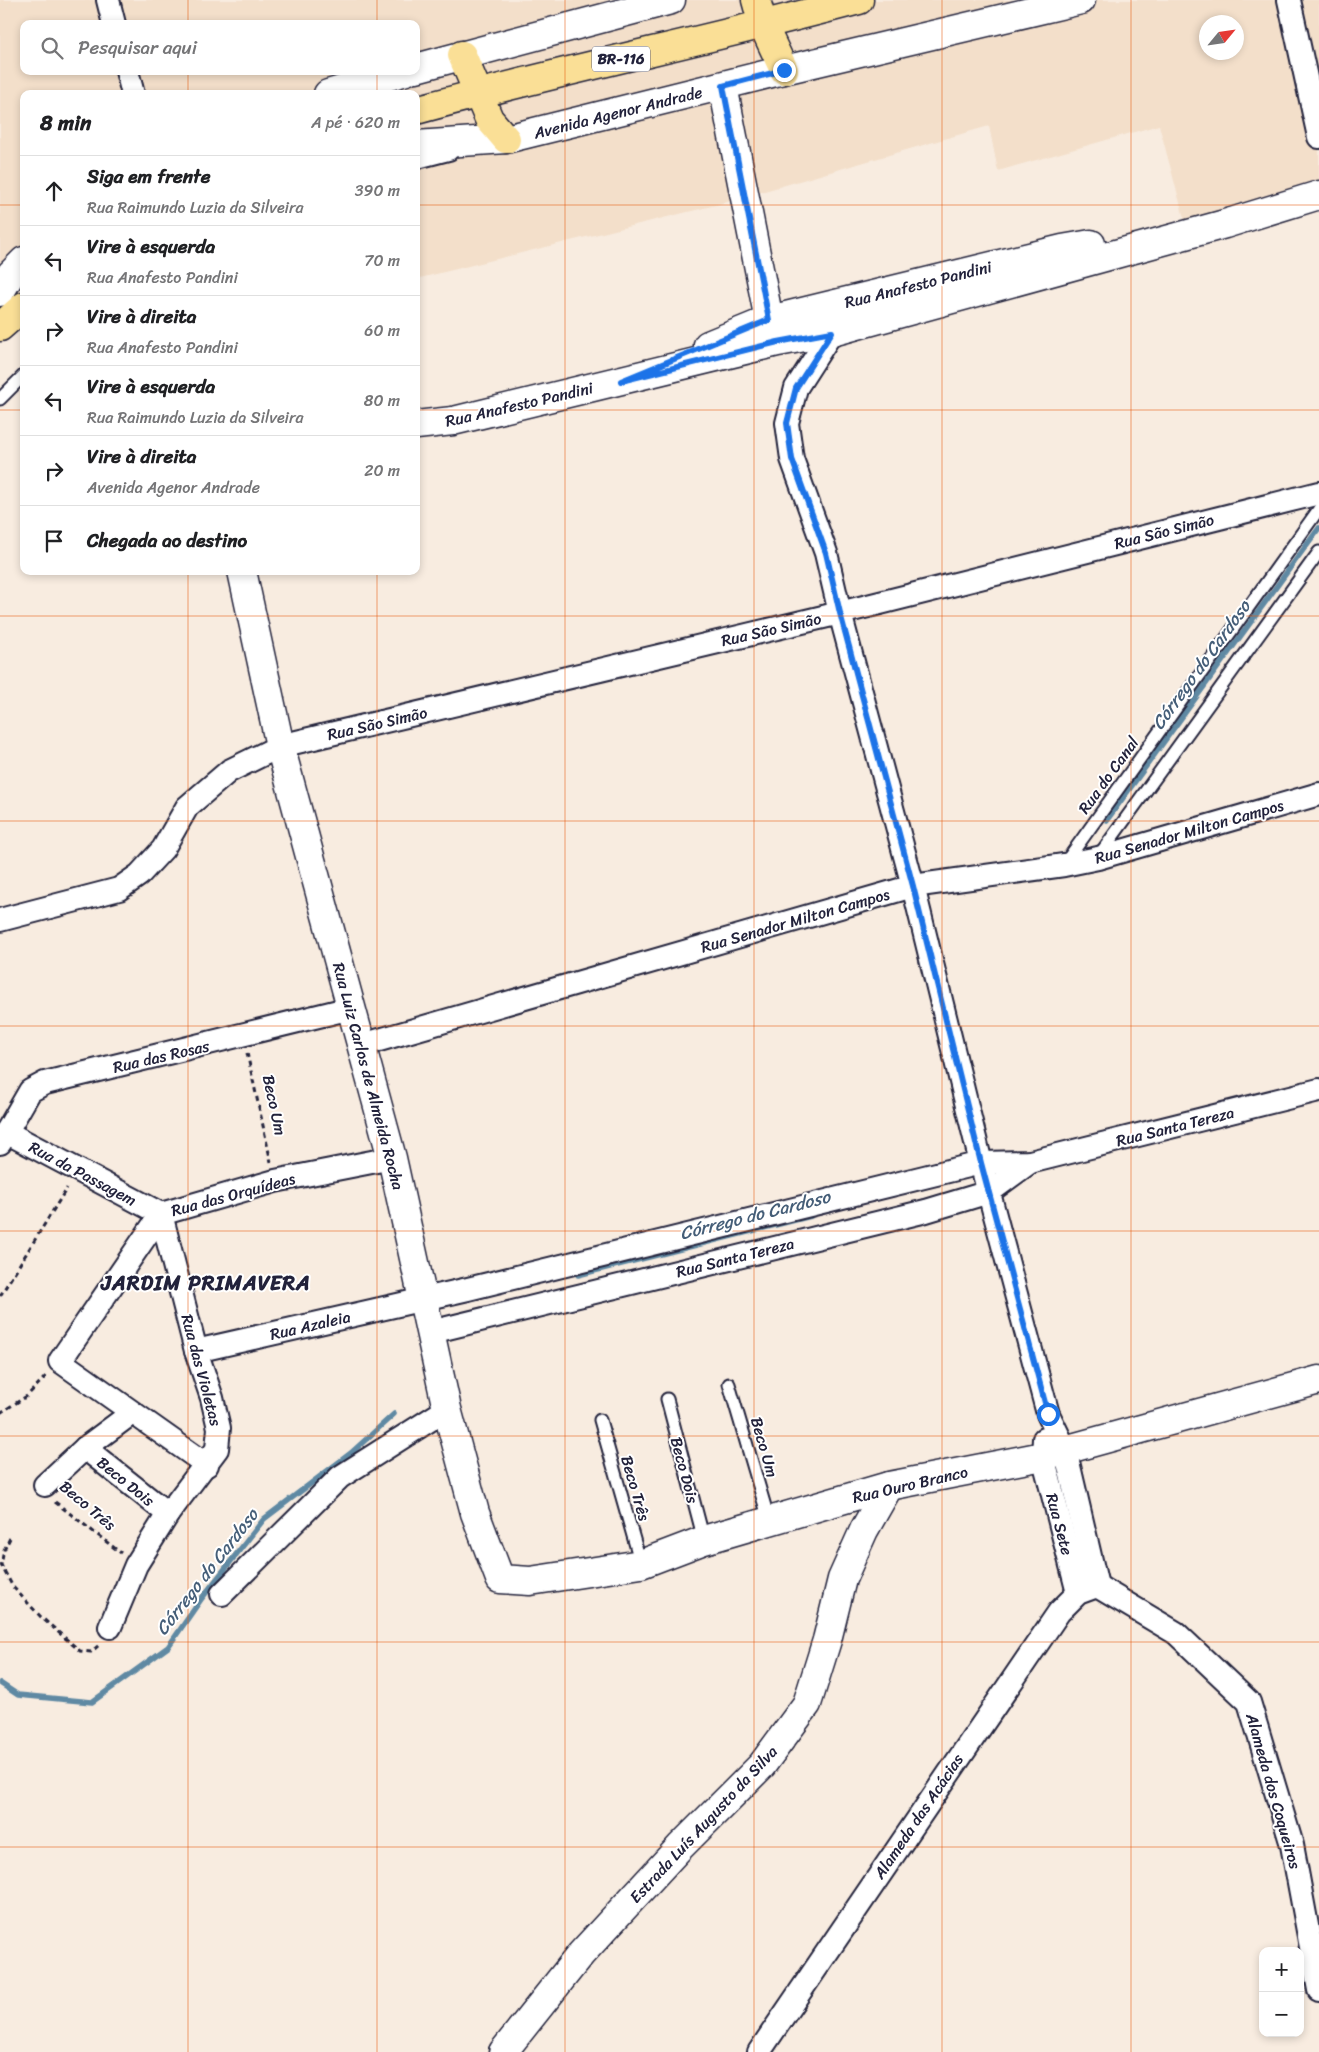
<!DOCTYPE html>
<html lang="pt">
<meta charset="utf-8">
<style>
:root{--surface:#fff;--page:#f6f6f6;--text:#202124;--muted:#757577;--line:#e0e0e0}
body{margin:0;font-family:Sriracha,sans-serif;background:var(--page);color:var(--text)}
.controls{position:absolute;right:15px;bottom:15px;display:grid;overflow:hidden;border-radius:10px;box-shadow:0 2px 8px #0003}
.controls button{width:45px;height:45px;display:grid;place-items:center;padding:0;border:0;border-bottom:1px solid var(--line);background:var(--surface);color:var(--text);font:25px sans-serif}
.compass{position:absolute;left:1199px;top:15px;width:45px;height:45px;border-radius:50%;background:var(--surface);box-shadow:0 2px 8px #0003;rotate:61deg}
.stop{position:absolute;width:15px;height:15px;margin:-11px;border:4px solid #1a73e8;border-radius:50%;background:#fff}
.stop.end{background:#1a73e8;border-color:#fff;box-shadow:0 1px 5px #0008}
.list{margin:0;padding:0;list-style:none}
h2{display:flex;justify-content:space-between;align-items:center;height:65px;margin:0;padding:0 20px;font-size:21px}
h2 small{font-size:16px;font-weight:400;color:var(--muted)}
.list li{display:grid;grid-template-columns:32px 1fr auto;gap:15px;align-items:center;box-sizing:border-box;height:70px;padding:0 20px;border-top:1px solid var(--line)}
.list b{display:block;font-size:19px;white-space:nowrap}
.list p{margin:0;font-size:16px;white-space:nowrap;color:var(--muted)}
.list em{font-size:16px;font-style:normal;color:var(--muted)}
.icon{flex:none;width:28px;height:28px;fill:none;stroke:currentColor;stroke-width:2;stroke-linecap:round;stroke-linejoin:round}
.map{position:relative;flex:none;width:1319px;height:2052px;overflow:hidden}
.search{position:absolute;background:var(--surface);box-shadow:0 2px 8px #0003;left:20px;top:20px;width:400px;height:55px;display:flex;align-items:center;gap:12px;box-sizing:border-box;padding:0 18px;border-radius:10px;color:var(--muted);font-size:19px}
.panel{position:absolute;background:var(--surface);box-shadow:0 2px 8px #0003;left:20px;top:90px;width:400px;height:485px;border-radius:10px}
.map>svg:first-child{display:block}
.built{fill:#f3dfca;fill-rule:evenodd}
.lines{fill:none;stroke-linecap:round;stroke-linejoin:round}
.stream{stroke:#5f89a3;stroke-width:5.5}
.lane-casing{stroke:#22223b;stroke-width:15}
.street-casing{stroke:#22223b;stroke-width:26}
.secondary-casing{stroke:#22223b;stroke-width:31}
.highway-casing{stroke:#22223b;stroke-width:31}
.path{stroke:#22223b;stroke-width:3;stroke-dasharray:5 4;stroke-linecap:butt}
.lane{stroke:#fff;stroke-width:11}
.street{stroke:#fff;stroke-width:22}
.secondary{stroke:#fff;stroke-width:28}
.highway{stroke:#fadf96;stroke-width:28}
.route{stroke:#1a73e8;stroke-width:6}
.grid{fill:none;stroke:#e8590c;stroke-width:1;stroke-opacity:0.55}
.labels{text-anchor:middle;stroke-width:4;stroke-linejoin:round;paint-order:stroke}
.shield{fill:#fff;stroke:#646476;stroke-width:1}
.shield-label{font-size:15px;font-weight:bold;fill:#22223b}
.street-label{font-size:16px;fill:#22223b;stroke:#fff}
.water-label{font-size:18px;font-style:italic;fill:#455e78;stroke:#fff}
.district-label{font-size:21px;font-weight:bold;letter-spacing:1px;fill:#22223b;stroke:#fff}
</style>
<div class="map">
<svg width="1319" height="2052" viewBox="0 0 1319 2052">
<rect width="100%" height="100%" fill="#f8ece0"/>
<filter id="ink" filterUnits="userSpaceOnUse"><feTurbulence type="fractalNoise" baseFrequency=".02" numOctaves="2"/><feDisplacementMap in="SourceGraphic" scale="10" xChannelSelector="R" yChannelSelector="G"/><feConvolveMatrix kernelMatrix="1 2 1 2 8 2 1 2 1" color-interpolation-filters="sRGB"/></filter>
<g filter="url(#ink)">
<!-- built -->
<path class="built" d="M0,0H1319V199L1187,229L1159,125L998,171L989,126L716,205L416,279V94H24V307L0,327ZM1206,22H1236V52H1206ZM24,24H416V71H24Z"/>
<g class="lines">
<!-- stream -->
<g class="stream">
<polyline points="1107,820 1319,528"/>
<polyline points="578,1275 811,1216"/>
<polyline points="0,1683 18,1695 92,1702 168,1647 202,1598 264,1519 351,1453 394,1414"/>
</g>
<defs>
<g id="lane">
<polyline points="416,163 451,154"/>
<polyline points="0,399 24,375"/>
<polyline points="1100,854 1319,552"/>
<polyline points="1065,863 1319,509"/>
<polyline points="729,1384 769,1520"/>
<polyline points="667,1399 704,1540"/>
<polyline points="600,1420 641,1564"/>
</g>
<g id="street">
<polyline points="108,0 114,24"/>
<polyline points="1289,0 1319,137"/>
<polyline points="127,71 133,94"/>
<polyline points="832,332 796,388 787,423 792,459 826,553 840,613 913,886 981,1163 1048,1414 1065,1449 1097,1586"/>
<polyline points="0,920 119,889 139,875 163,849 187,807 229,771 280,746 840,613 1319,493"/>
<polyline points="362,1045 913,886 1064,865 1098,858 1319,794"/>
<polyline points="6,1132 161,1214 196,1351 212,1398 219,1428 217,1449 168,1514 136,1565 110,1627"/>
<polyline points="0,1143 30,1091 45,1083 351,1008"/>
<polyline points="431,1332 926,1211 989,1192 1030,1162"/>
<polyline points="196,1351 468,1289 981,1163 1030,1162 1319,1090"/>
<polyline points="1044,1439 1043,1456 1078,1593"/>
<polyline points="85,1448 168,1514"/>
<polyline points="207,1465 60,1361 161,1214 275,1181 392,1158"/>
<polyline points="45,1485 85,1448 132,1413"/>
<polyline points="222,1594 340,1477 447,1409"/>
<polyline points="759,2052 1059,1612 1078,1593 1097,1586 1176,1633 1249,1702 1292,1845 1319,1990"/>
</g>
<g id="secondary">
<polyline points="416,68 671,0"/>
<polyline points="723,86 769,320"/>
<polyline points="328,94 406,71"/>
<polyline points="416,145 506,139 784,70 1081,0"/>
<polyline points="0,292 11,274 24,261"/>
<polyline points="708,345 769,320 1062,249 1091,244"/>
<polyline points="416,425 453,421 778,342 832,332 1225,224 1319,195"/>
<polyline points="242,571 280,746 392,1158 447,1409 475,1513 500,1579 530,1581 641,1564 704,1540 889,1486 1043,1456 1319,1380"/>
<polyline points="503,2052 581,1954 680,1847 762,1765 807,1704 827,1640 842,1579 864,1530 889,1486"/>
</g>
<g id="highway">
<polyline points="756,0 763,25 784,70"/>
<polyline points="462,55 489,119 506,139"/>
<path d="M416,110C563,70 712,39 859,0"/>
<polyline points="0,327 24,306"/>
</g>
</defs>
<!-- lane casing -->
<use href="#lane" class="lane-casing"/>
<!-- street casing -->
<use href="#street" class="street-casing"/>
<!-- secondary casing -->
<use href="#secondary" class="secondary-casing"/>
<!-- highway casing -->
<use href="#highway" class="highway-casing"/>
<!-- path -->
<g class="path">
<polyline points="247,1053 271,1162"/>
<polyline points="0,1296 67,1188"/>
<polyline points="0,1413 27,1396 46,1376"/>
<polyline points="55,1502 121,1553"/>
<polyline points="10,1538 4,1550 1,1565 13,1587 41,1617 80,1651 91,1652 99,1645"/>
</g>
<!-- lane -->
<use href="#lane" class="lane"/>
<!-- street -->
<use href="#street" class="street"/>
<!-- secondary -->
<use href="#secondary" class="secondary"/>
<!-- highway -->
<use href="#highway" class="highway"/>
</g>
</g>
<g class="lines" filter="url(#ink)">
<!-- route -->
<polyline class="route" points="784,70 723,86 769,320 621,381 778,342 832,332 796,388 787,423 792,459 826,553 840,613 913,886 981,1163 1048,1414"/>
</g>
<!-- grid -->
<path class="grid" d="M188,0V24M377,0V24M565,0V2052M754,0V2052M942,0V2052M1131,0V2052M188,71V94M377,71V94M0,205H24M416,205H1319M0,410H24M416,410H1319M188,571V2052M377,571V2052M0,616H1319M0,821H1319M0,1026H1319M0,1231H1319M0,1436H1319M0,1642H1319M0,1847H1319"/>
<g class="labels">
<!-- shield labels -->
<rect class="shield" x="592" y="46.5" width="58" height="25" rx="4"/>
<g class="shield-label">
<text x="621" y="64">BR-116</text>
</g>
<!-- street labels -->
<g class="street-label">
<text transform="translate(618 112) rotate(-14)" y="6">Avenida Agenor Andrade</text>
<text transform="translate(918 284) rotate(-14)" y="6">Rua Anafesto Pandini</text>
<text transform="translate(519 404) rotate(-13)" y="6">Rua Anafesto Pandini</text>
<text transform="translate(1164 531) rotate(-14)" y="6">Rua São Simão</text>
<text transform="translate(771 629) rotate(-13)" y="6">Rua São Simão</text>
<text transform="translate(377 723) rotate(-13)" y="6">Rua São Simão</text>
<text transform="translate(1108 775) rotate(-54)" y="6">Rua do Canal</text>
<text transform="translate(1189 831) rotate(-16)" y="6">Rua Senador Milton Campos</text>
<text transform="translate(795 920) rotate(-16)" y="6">Rua Senador Milton Campos</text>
<text transform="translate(161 1056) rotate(-13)" y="6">Rua das Rosas</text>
<text transform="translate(369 1076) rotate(75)" y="6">Rua Luiz Carlos de Almeida Rocha</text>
<text transform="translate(275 1105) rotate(78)" y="6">Beco Um</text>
<text transform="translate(1175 1126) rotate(-14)" y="6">Rua Santa Tereza</text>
<text transform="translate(83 1173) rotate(28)" y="6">Rua da Passagem</text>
<text transform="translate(233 1194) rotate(-15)" y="6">Rua das Orquídeas</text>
<text transform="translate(735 1257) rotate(-14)" y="6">Rua Santa Tereza</text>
<text transform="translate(310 1325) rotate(-13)" y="6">Rua Azaleia</text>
<text transform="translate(202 1370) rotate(75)" y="6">Rua das Violetas</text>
<text transform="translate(765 1447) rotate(74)" y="6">Beco Um</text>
<text transform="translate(685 1470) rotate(75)" y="6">Beco Dois</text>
<text transform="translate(126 1481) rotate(39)" y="6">Beco Dois</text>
<text transform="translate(910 1484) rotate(-13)" y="6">Rua Ouro Branco</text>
<text transform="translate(636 1488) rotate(74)" y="6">Beco Três</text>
<text transform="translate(88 1505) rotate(40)" y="6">Beco Três</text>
<text transform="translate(1060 1524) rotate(75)" y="6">Rua Sete</text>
<text transform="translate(1274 1791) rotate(74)" y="6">Alameda dos Coqueiros</text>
<text transform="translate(918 1816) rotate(-56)" y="6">Alameda das Acácias</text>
<text transform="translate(703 1824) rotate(-47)" y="6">Estrada Luís Augusto da Silva</text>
</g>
<!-- water labels -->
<g class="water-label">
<text transform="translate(1201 665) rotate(-54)" y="6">Córrego do Cardoso</text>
<text transform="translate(755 1215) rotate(-14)" y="6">Córrego do Cardoso</text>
<text transform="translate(207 1572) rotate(-52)" y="6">Córrego do Cardoso</text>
</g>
<!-- district labels -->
<g class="district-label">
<text x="206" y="1290">JARDIM PRIMAVERA</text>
</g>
</g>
</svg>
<div class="controls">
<button>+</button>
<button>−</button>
</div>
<svg class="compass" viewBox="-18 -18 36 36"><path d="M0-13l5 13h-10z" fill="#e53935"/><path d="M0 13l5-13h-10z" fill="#757577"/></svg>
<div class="stop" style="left:1048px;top:1414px"></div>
<div class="stop end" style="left:784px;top:70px"></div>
<div class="search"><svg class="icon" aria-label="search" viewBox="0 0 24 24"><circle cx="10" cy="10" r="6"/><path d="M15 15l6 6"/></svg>Pesquisar aqui</div>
<section class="panel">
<h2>8 min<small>A pé · 620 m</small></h2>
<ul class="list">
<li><svg class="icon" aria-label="ahead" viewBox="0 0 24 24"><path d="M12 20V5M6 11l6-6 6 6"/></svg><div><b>Siga em frente</b><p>Rua Raimundo Luzia da Silveira</p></div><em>390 m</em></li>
<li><svg class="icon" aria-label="left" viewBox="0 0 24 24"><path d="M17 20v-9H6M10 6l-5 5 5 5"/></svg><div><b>Vire à esquerda</b><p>Rua Anafesto Pandini</p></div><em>70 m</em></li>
<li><svg class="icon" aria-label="right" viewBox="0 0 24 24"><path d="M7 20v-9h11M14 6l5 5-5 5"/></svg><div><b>Vire à direita</b><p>Rua Anafesto Pandini</p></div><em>60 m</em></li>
<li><svg class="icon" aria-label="left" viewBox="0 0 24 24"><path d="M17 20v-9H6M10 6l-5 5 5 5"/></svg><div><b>Vire à esquerda</b><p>Rua Raimundo Luzia da Silveira</p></div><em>80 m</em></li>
<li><svg class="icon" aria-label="right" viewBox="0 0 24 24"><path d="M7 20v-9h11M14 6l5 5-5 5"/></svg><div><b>Vire à direita</b><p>Avenida Agenor Andrade</p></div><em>20 m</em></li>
<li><svg class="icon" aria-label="arrive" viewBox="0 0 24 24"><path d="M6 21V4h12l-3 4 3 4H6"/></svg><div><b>Chegada ao destino</b></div></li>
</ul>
</section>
</div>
